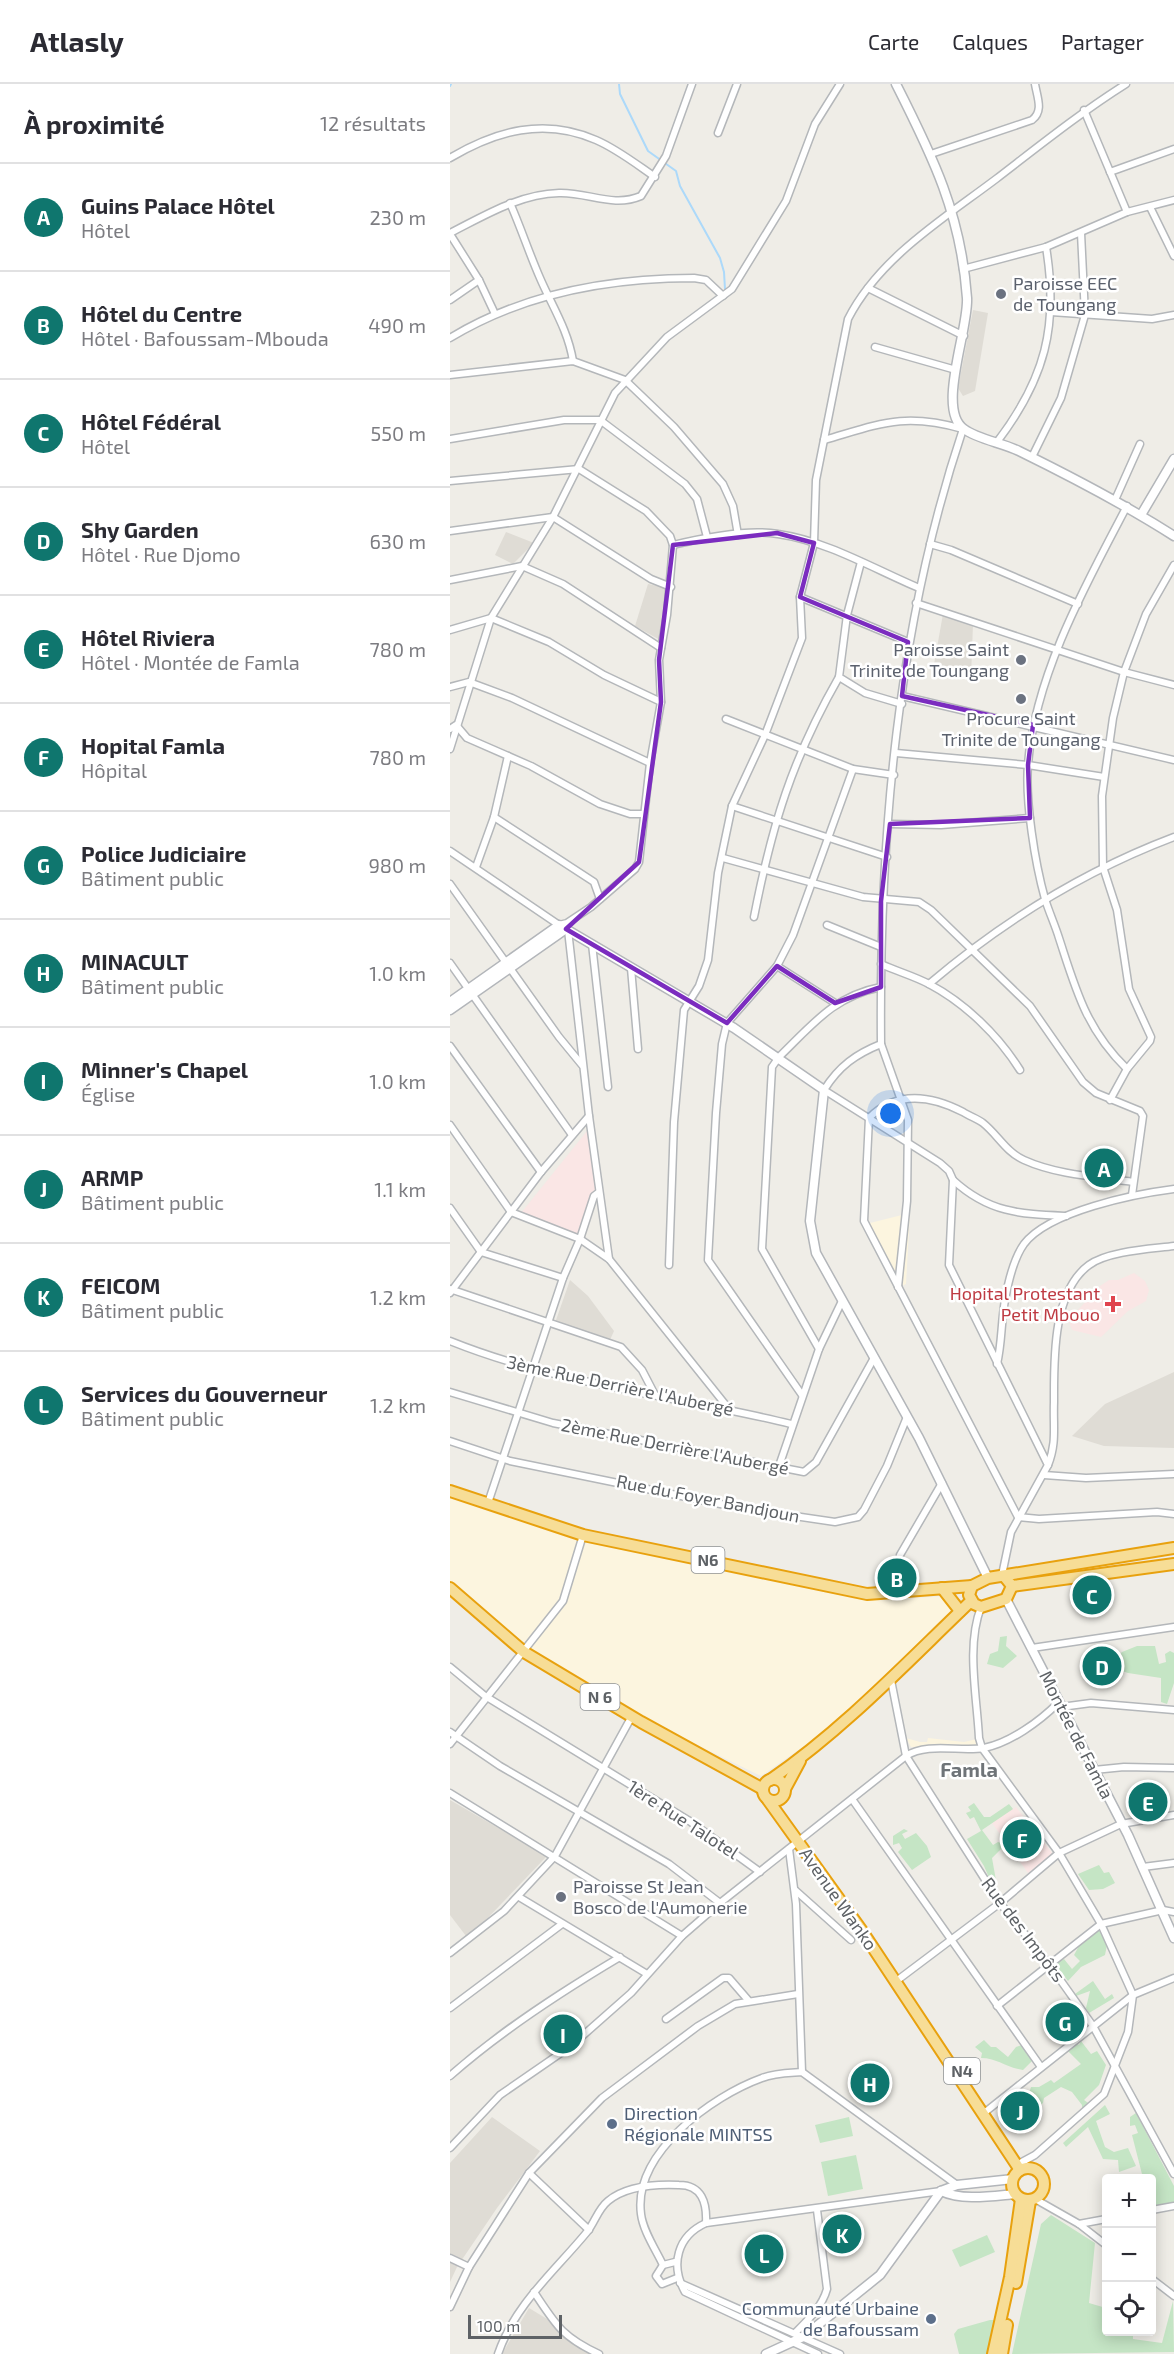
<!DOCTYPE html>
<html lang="fr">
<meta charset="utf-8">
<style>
:root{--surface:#fff;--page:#f2f2f3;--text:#2b2b33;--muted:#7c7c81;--line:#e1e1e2;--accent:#0f766e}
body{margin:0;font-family:"Exo 2",sans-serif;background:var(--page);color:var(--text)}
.controls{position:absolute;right:18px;bottom:18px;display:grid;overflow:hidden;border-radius:6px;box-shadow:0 3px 15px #0003}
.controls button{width:54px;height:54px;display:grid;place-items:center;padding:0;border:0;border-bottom:2px solid var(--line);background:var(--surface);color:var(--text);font:30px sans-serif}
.scale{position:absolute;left:18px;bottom:15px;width:94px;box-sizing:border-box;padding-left:6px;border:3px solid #5e6266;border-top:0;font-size:16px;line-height:21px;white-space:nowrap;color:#5e6266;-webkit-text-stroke:4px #fff;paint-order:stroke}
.you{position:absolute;left:441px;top:1030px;width:21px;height:21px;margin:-15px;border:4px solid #fff;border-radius:50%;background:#1a73e8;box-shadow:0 0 0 9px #1a73e833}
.badge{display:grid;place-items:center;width:39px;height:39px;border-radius:50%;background:var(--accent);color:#fff;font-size:20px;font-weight:700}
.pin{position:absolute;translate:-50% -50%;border:3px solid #fff;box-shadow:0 2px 6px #0006}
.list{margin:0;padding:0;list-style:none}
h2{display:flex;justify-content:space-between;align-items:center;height:78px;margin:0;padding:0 24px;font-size:26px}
h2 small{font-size:20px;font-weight:400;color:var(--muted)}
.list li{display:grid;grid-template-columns:39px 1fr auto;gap:18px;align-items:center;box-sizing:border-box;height:108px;padding:0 24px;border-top:2px solid var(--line)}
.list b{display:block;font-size:22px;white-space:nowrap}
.list p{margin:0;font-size:20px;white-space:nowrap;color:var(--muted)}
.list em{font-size:20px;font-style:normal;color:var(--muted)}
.icon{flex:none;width:33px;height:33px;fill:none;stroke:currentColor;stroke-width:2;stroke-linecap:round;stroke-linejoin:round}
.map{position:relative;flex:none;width:724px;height:2270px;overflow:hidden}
header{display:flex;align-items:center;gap:36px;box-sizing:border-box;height:84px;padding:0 30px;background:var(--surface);border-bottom:2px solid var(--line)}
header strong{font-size:28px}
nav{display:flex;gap:33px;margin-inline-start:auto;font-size:21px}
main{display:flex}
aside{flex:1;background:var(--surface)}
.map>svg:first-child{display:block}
.commercial{fill:#fcf5df}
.education{fill:#dfdcd5}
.medical{fill:#fae6e5}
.green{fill:#c5e5c5}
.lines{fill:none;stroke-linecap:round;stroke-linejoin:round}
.stream{stroke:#acd9fa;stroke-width:2}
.street-casing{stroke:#b4b7ba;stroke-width:9}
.secondary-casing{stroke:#b3b6ba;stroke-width:11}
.highway-casing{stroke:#e8a10e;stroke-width:14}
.street{stroke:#fff;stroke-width:6}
.secondary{stroke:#fff;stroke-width:8}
.highway{stroke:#f7dd96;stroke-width:10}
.marked{fill:none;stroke:#7b2cbf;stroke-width:4.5;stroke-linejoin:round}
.worship-dot{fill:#6b7280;stroke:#fff;stroke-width:2}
.health-dot{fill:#e0444e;stroke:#fff;stroke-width:2}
.service-dot{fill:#5c6f8a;stroke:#fff;stroke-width:2}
.labels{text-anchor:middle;stroke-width:5;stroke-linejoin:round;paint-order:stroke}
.shield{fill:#fff;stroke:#8e9194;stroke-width:1.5}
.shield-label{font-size:16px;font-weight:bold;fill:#5e6266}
.worship-label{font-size:18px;fill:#5b616d;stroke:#fff;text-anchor:start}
.health-label{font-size:18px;fill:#be3a42;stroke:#fff;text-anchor:end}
.street-label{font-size:18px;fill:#5e6266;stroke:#fff}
.service-label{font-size:18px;fill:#4e5e75;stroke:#fff;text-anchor:start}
.neighbourhood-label{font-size:20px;font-weight:bold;fill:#6f7478;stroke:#fff}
</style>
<header>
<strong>Atlasly</strong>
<nav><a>Carte</a><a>Calques</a><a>Partager</a></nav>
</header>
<main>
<aside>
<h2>À proximité<small>12 résultats</small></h2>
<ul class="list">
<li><span class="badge">A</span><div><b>Guins Palace Hôtel</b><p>Hôtel</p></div><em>230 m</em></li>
<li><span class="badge">B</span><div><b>Hôtel du Centre</b><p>Hôtel · Bafoussam-Mbouda</p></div><em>490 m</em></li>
<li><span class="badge">C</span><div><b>Hôtel Fédéral</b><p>Hôtel</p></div><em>550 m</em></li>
<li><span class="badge">D</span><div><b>Shy Garden</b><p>Hôtel · Rue Djomo</p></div><em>630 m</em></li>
<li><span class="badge">E</span><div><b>Hôtel Riviera</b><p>Hôtel · Montée de Famla</p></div><em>780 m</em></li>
<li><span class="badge">F</span><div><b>Hopital Famla</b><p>Hôpital</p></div><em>780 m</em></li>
<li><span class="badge">G</span><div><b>Police Judiciaire</b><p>Bâtiment public</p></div><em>980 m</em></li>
<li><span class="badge">H</span><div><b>MINACULT</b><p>Bâtiment public</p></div><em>1.0 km</em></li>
<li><span class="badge">I</span><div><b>Minner's Chapel</b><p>Église</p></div><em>1.0 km</em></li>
<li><span class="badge">J</span><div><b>ARMP</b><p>Bâtiment public</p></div><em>1.1 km</em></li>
<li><span class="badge">K</span><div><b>FEICOM</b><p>Bâtiment public</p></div><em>1.2 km</em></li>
<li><span class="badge">L</span><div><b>Services du Gouverneur</b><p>Bâtiment public</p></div><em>1.2 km</em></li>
</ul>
</aside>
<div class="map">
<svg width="724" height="2270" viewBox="0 0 724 2270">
<rect width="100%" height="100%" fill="#efede7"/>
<!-- commercial -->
<g class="commercial">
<polygon points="460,1129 456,1200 450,1203 416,1140"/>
<polygon points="0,1411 113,1449 426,1516 500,1512 507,1527 492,1544 373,1649 311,1692 196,1636 86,1569 36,1532 0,1498"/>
<polygon points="456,1654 470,1658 477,1658 478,1654 514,1658 527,1655 526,1663 461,1663"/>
</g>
<!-- education -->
<g class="education">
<polygon points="523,226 538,229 525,307 513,312 508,304"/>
<polygon points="56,448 84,459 63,480 45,471"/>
<polygon points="198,500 218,504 210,556 185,542"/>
<polygon points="493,530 523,540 521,593 483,586"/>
<polygon points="120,1196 138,1212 164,1247 159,1258 105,1239"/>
<polygon points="724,1288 724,1364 654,1362 622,1352 655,1320"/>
<polygon points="0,1716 97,1772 31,1841 16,1852 0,1831"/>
<polygon points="42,2033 90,2067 47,2124 7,2183 0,2198 0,2079"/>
<polygon points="79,2224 102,2238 148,2270 52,2270"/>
</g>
<!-- medical -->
<g class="medical">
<polygon points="137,1047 147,1098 130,1152 71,1129"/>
<polygon points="684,1189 695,1197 699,1206 696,1217 678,1227 651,1253 622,1246 619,1238 626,1228 650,1202 659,1196 668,1196"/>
<polygon points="566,1723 603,1770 578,1789 542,1739"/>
</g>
<!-- green -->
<g class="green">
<polygon points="557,1552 556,1562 567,1572 553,1584 537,1580 540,1570 548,1567 550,1553"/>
<polygon points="687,1562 705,1562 709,1580 716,1578 715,1570 720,1567 724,1569 724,1599 717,1620 711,1618 711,1594 678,1589 663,1584 662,1578 672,1568"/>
<polygon points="524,1719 534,1733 540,1733 559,1720 563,1725 532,1746 543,1761 548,1758 556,1760 542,1774 550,1819 534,1782 517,1755 531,1747 524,1733 520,1735 516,1729 521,1727 518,1723"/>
<polygon points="454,1745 458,1747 452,1750 455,1755 466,1749 477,1762 481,1773 462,1786 448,1768 452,1764 449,1759 443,1761 443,1752"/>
<polygon points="649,1781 654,1789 659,1788 665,1799 653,1805 639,1806 628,1790"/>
<polygon points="649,1846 657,1861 655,1871 631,1883 618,1897 605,1880 614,1875 622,1885 630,1877 624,1871 630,1860"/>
<polygon points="643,1897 655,1915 662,1910 664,1914 639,1929 636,1924 640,1907 626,1912 625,1910"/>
<path d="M534,1956L541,1963H546L558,1973L566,1963L572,1961L584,1975L573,1986C557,1984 547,1974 531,1974L532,1969L525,1963Z"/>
<polygon points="631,1957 641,1970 647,1967 656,1981 649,2001 634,2016 641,2021 632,2029 632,2021 622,2008 611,2003 594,2014 593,2019 582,2027 576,2020 581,2003 589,2003 601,1996 604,1999 631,1980 618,1967 626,1958 629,1961"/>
<polygon points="655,2021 660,2030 646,2037 655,2063 664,2068 678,2064 686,2082 669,2088 668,2076 653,2075 638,2043 616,2063 613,2059"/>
<polygon points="686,2029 724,2102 724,2119 702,2124 702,2094 693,2094 682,2051 688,2049 685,2041 680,2042 680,2033"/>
<polygon points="399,2033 403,2052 370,2059 365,2041"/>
<polygon points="406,2071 413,2105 378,2112 371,2078"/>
<polygon points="601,2131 645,2159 639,2219 656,2224 656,2248 683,2248 683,2255 712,2259 723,2217 724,2268 562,2270 591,2140"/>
<polygon points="537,2151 545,2168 510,2183 502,2166"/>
<polygon points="540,2236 548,2236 540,2270 509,2270 504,2250 508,2245"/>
</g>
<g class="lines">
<!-- stream -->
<g class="stream">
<polyline points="169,0 170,10 198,67 226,87 230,102 270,174 274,188 275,205"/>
<polyline points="0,2 1,0"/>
</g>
<defs>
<g id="street">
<polyline points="634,26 677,128"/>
<polyline points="268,49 287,0"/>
<path d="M481,70L582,36C594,27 587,13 585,0"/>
<path d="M0,74C46,47 94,33 146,56C167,65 186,80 205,93"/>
<polyline points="660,88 724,65"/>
<path d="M60,119C71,144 79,169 90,194C102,222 118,246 123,277"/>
<polyline points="700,123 724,172"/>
<path d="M0,149C34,132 69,110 109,109C138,108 163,124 191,112L216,72L242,0"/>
<polyline points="0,150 29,196 45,230"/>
<polyline points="513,185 596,163 677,128 724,116"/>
<polyline points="418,204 514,252"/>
<polyline points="0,216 29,196"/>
<polyline points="601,228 702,235 724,231"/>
<path d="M0,254C74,209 159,194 244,194L256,196L273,212"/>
<polyline points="425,263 506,286"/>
<polyline points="0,291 123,277 175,296 224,343 273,400 283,422 288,451"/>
<polyline points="0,355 114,336 150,336 235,400 247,415 257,453"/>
<path d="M374,356C430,340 453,328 513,345C447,542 429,754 431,960C406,970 389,982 374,1006L490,1079L499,1087L503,1096L499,1181L598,1381L561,1448L552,1491"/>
<path d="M547,358C595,295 609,242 596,163"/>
<polyline points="582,373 611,314 635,231 631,149"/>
<polyline points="0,397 129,385 196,427 220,452 223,461 217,531 209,576 211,618 200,679 189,778 185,785 141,823 117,839 109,841 0,767"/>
<polyline points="665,416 690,360"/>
<path d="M677,422C636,500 585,591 578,680C575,717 585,779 595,815C599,828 605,841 609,854C626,906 636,945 677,985"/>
<polyline points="0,447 103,433 201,495 221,503"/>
<polyline points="480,460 501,466 628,520"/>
<path d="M223,461C252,454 299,445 328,450C377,457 424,485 469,504"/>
<polyline points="411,478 397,531 389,593 415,609 452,620"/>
<polyline points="0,496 72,482 113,500 211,564"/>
<polyline points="350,513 458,558"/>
<polyline points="466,519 674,588 724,601"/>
<polyline points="0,546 41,534 99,558 154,591 211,618"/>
<polyline points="0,603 19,598 62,614 200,679"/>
<polyline points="452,612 724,676"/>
<polyline points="276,635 403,685 444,691"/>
<polyline points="0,645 6,641 17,654 81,682 150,720 180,730 194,730"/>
<polyline points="0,665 41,534 103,433 165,309 217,253 282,205 336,117 365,40 390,0"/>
<polyline points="446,669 578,681 654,693"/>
<polyline points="282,722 437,773"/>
<polyline points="44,733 144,798 150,815"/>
<polyline points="440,740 491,741 580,734"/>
<polyline points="273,774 413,813 469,818 481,826 580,922 633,998 646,1009 690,1027 693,1032 682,1111"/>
<polyline points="26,783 44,733 58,672"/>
<polyline points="0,800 109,953 132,981"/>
<path d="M304,833C322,741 342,675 389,593"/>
<polyline points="377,841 431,863"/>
<polyline points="118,846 139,1032 159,1175"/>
<polyline points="142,860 158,1003"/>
<polyline points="0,879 122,1051"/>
<path d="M431,880C446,887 464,892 479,900C515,919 548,951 570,986"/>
<polyline points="327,882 385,919"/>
<polyline points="181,884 188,965"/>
<path d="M479,900C552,838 634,787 724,753"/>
<polyline points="431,960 458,1036 457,1117 448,1203"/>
<polyline points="0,962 91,1088"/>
<polyline points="660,1016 677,985 700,957 701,953 679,905 667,826 653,783 652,712 663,634 674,588 696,530 724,481"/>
<polyline points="0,1041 61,1128 130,1155 159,1175 279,1325"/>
<path d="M503,1096C539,1129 570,1130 616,1132"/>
<path d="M683,1098C648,1093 607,1091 574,1076C556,1068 548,1051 533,1039C528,1035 519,1032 513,1028C482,1012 447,1006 419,1034L414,1137L568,1433L589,1435L707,1428L724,1430"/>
<polyline points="0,1124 31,1168 113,1194"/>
<path d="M219,1181L224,1038L234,926L249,902L258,876L268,789L282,722L315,651L352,554L350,513L364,459L366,396L398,235C429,174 493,135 546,95C589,62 630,29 676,0"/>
<polyline points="0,1205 171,1263 192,1286 205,1311"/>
<polyline points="0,1209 91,1088 139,1032"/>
<path d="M0,1257C109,1301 228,1312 341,1340"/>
<path d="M369,1265L312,1165L322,983L329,973C362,941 384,912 431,903"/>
<path d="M547,1280C552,1259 551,1238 555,1216C558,1199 564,1174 574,1160C599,1127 685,1110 724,1105"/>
<polyline points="0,1308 103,1339 354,1388 366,1378 424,1274"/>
<polyline points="352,1311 258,1176 266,1029 272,960 277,939 327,882 343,851 403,685"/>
<polyline points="0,1357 60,1377 290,1424 385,1438 408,1433 414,1426 437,1382 457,1333"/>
<path d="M598,1381C607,1359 603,1342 604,1318C604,1277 602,1208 639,1181C658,1167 701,1165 724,1162"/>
<polyline points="328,1385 369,1265 392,1217"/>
<polyline points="594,1391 636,1394 724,1390"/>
<polyline points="38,1419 113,1194 130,1155 144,1112 148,1109"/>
<polyline points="450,1471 492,1399"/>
<path d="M531,1523C516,1562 527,1613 529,1654L532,1664L609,1769L651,1840L683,1911L678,1948L654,2010L585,2071L572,2078"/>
<polyline points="582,1564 724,1543"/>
<polyline points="0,1583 35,1612 238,1736 310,1788"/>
<polyline points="441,1596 456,1672 550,1819 599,1880 643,1942 724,2090"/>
<polyline points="611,1623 641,1619 724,1626"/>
<polyline points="0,1648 50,1682 219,1780 270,1819"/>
<polyline points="0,1660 113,1517 133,1451"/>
<polyline points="644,1686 674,1683 724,1684"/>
<polyline points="0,1709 232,1852"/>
<polyline points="402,1715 591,1983"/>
<polyline points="339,1765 346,1820 352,1988"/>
<polyline points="693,1783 724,1779"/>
<polyline points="345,1806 401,1856"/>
<polyline points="69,1813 197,1890"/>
<polyline points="0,1869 54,1827 105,1772 182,1632"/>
<polyline points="445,1898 550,1819 609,1769 671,1740 724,1731"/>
<polyline points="547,1922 651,1840 713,1826 724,1828"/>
<polyline points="0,1924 112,1840"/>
<polyline points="216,1935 273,1894 279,1894 298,1916"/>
<path d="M0,1992C52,1946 111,1908 170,1873"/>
<polyline points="534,2029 683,1911 724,1894"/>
<path d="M0,2064L50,2011L121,1962L181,1909L232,1852L270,1819L456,1672C477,1658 510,1668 534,1664C560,1659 590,1637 608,1619"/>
<polyline points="79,2089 139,2146"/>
<polyline points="585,2115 629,2140 656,2161"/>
<polyline points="702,2126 724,2122"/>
<polyline points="629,2140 656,2135"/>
<polyline points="0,2174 19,2183"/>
<polyline points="225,2178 213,2181 206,2192 212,2200 227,2194"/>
<path d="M213,2181C206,2166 193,2147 191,2130C183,2069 262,2012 312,1994C324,1989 339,1989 352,1988L507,2101"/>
<polyline points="702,2195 724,2212"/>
<polyline points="230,2199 390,2270"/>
<path d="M84,2208C106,2241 112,2253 149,2270"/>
<polyline points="0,2223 19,2183 79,2089 152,2014 248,1942 285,1920 348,1910"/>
<path d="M345,2249C358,2236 372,2223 377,2205L367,2126"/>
<path d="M48,2270C65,2220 105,2187 137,2148C145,2138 148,2125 158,2117C176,2102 206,2100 229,2101C252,2101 257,2119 256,2139"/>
<path d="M368,2270L235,2208C220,2181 227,2152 256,2139L491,2107"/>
</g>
<g id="secondary">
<path d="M446,0C483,73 511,130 517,214C519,245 486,326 514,345C527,355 553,359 569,367C622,393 674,420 724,452"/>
<polyline points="691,431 724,375"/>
<polyline points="0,918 109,841 284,944 374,1006 360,1137 366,1169 469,1354 538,1494"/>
<polyline points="0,926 116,845"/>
<polyline points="556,1515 678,1751 724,1854"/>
<path d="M491,2107C512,2117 542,2112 565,2110"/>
<polyline points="316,2270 353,2253 430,2191 491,2107 507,2101 563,2095"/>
</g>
<g id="highway">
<polyline points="0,1407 133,1451 417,1510 522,1502"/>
<polyline points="554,1492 562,1502 556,1515 531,1523 524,1520 519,1511 522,1502 538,1494 724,1464"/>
<polyline points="562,1502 724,1480"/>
<polyline points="0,1504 74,1568 191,1638 313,1705"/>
<polyline points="492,1504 510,1527"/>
<circle cx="324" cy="1706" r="11"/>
<path d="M320,1696C394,1645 456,1579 521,1517"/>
<polyline points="335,1705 350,1677"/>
<polyline points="318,1716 412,1847 570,2086"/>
<circle cx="578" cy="2100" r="16"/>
<polyline points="566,2199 580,2117"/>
<polyline points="543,2270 560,2193 571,2115"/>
<polyline points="552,2270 557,2241"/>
</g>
</defs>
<!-- street casing -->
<use href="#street" class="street-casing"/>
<!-- secondary casing -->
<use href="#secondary" class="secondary-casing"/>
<!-- highway casing -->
<use href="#highway" class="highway-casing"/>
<!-- street -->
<use href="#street" class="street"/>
<!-- secondary -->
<use href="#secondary" class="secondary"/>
<!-- highway -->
<use href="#highway" class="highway"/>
</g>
<!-- marked area -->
<path class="marked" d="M327,449L364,459L350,513L458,558L452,612L583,641L578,681L580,734L440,740L431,817V903L385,919L327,882L277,939L116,845L189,778L211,618L209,576L223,461Z"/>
<!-- markers -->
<g class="worship-dot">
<circle cx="551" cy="210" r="6"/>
<circle cx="571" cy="576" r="6"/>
<circle cx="571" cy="615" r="6"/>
<circle cx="111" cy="1813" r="6"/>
</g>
<path class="health-dot" d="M660 1211h6v6h6v6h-6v6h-6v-6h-6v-6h6z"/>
<g class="service-dot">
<circle cx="162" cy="2040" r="6"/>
<circle cx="481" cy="2235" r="6"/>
</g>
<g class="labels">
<!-- shield labels -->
<g class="shield">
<rect x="241.5" y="1463" width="33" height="26" rx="4.5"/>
<rect x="130.5" y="1600" width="39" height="26" rx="4.5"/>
<rect x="494" y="1974" width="36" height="26" rx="4.5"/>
</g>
<g class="shield-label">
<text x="258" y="1482">N6</text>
<text x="150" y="1619">N 6</text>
<text x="512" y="1993">N4</text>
</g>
<!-- worship labels -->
<g class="worship-label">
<text x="563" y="206">Paroisse EEC<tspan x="563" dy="21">de Toungang</tspan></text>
<text x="559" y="572" text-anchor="end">Paroisse Saint<tspan x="559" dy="21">Trinite de Toungang</tspan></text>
<text x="571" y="641" text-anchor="middle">Procure Saint<tspan x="571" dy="21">Trinite de Toungang</tspan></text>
<text x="123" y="1809">Paroisse St Jean<tspan x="123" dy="21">Bosco de l'Aumonerie</tspan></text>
</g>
<!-- health labels -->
<g class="health-label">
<text x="650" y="1216">Hopital Protestant<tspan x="650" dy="21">Petit Mbouo</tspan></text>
</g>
<!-- street labels -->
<g class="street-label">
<text transform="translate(170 1302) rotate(12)" y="6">3ème Rue Derrière l'Aubergé</text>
<text transform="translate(225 1363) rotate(11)" y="6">2ème Rue Derrière l'Aubergé</text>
<text transform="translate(258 1415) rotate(11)" y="6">Rue du Foyer Bandjoun</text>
<text transform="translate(626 1651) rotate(63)" y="6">Montée de Famla</text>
<text transform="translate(233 1736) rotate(33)" y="6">1ère Rue Talotel</text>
<text transform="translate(388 1815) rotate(55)" y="6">Avenue Wanko</text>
<text transform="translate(573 1846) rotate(53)" y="6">Rue des Impôts</text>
</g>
<!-- service labels -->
<g class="service-label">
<text x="174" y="2036">Direction<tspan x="174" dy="21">Régionale MINTSS</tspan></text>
<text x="469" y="2231" text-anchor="end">Communauté Urbaine<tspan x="469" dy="21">de Bafoussam</tspan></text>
</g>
<!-- neighbourhood labels -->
<g class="neighbourhood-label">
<text x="519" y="1693">Famla</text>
</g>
</g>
</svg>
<div class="controls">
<button>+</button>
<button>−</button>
<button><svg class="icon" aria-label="locate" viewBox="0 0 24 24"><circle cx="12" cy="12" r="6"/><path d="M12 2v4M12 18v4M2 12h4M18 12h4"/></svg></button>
</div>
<div class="scale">100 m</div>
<div class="you"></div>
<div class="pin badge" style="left:654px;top:1084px">A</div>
<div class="pin badge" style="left:447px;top:1494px">B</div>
<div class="pin badge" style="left:642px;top:1511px">C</div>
<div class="pin badge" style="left:652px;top:1582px">D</div>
<div class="pin badge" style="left:698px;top:1718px">E</div>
<div class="pin badge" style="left:572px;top:1755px">F</div>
<div class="pin badge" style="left:615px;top:1938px">G</div>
<div class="pin badge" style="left:420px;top:1999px">H</div>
<div class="pin badge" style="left:113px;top:1950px">I</div>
<div class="pin badge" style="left:570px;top:2027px">J</div>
<div class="pin badge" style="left:392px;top:2150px">K</div>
<div class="pin badge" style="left:314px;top:2170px">L</div>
</div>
</main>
